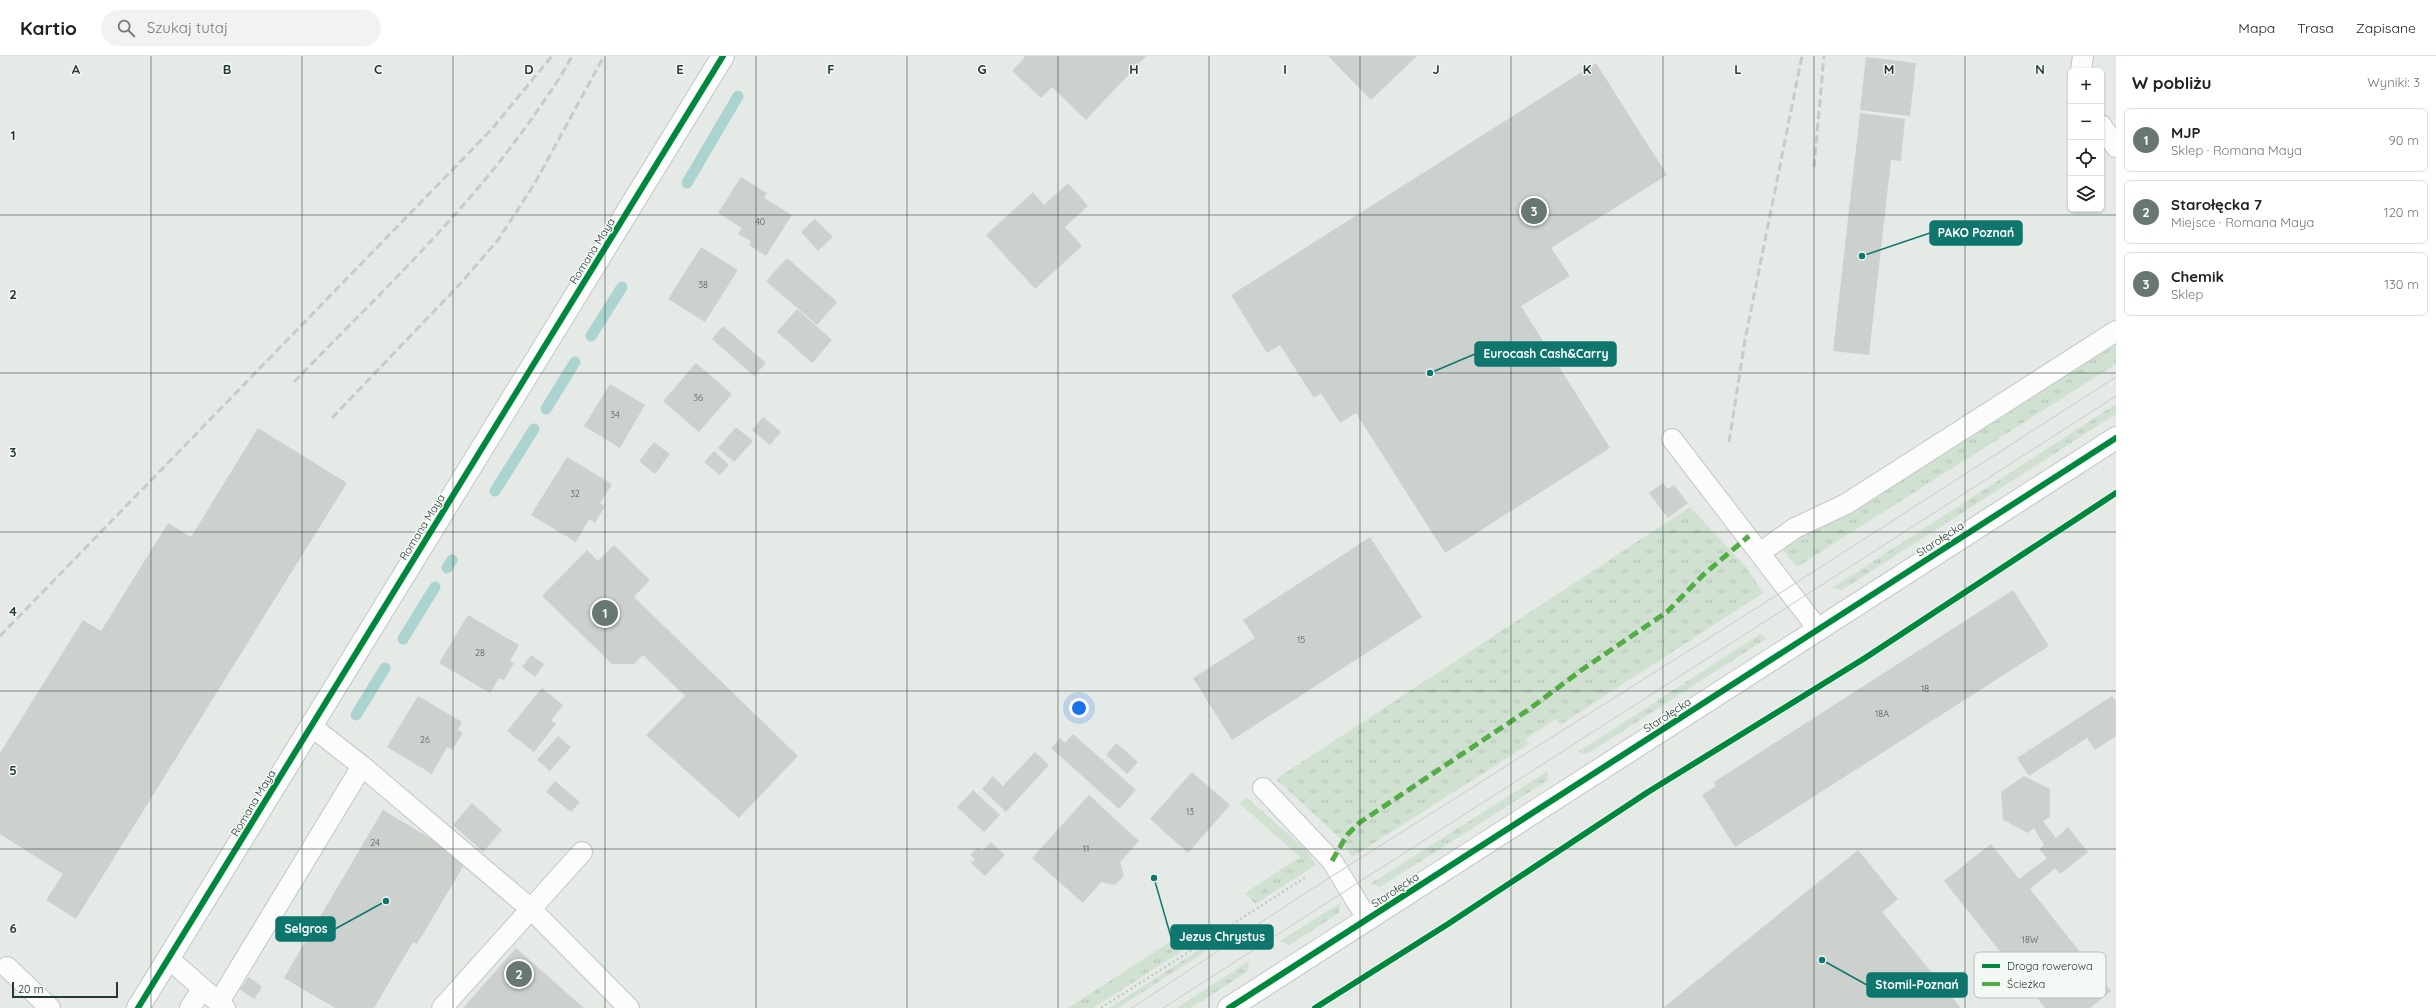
<!DOCTYPE html>
<html lang="pl">
<meta charset="utf-8">
<style>
:root{--surface:#fff;--page:#f2f2f2;--text:#222;--muted:#767676;--line:#e0e0e0;--accent:#687871}
body{margin:0;font-family:Quicksand,sans-serif;background:var(--page);color:var(--text)}
.controls{position:absolute;right:12px;top:12px;display:grid;overflow:hidden;border-radius:6px;box-shadow:0 1px 3px #0004}
.controls button{width:36px;height:36px;display:grid;place-items:center;padding:0;border:0;border-bottom:1px solid var(--line);background:var(--surface);color:var(--text);font:20px sans-serif}
.scale{position:absolute;left:12px;bottom:10px;width:106px;box-sizing:border-box;padding-left:4px;border:2px solid #253b31;border-top:0;font-size:11px;line-height:14px;white-space:nowrap;color:#253b31;-webkit-text-stroke:3px #f4f8f5;paint-order:stroke}
.you{position:absolute;left:1079px;top:652px;width:14px;height:14px;margin:-10px;border:3px solid #fff;border-radius:50%;background:#1a73e8;box-shadow:0 0 0 6px #1a73e833}
.badge{display:grid;place-items:center;width:26px;height:26px;border-radius:50%;background:var(--accent);color:#fff;font-size:13px;font-weight:700}
.pin{position:absolute;translate:-50% -50%;border:2px solid #fff;box-shadow:0 1px 4px #0006}
.list{margin:0;padding:0;list-style:none}
h2{display:flex;justify-content:space-between;align-items:center;height:52px;margin:0;padding:0 16px;font-size:17px}
h2 small{font-size:13px;font-weight:400;color:var(--muted)}
.list li{display:grid;grid-template-columns:26px 1fr auto;gap:12px;align-items:center;box-sizing:border-box;height:64px;margin:0 8px 8px;padding:0 8px;border:1px solid var(--line);border-radius:6px}
.list b{display:block;font-size:15px;white-space:nowrap}
.list p{margin:0;font-size:13px;white-space:nowrap;color:var(--muted)}
.list em{font-size:13px;font-style:normal;color:var(--muted)}
.icon{flex:none;width:22px;height:22px;fill:none;stroke:currentColor;stroke-width:2;stroke-linecap:round;stroke-linejoin:round}
.map{position:relative;flex:none;width:2116px;height:952px;overflow:hidden}
header{display:flex;align-items:center;gap:24px;box-sizing:border-box;height:56px;padding:0 20px;background:var(--surface);border-bottom:1px solid var(--line)}
header strong{font-size:19px}
nav{display:flex;gap:22px;margin-inline-start:auto;font-size:14px}
.search{width:280px;height:36px;background:var(--page);display:flex;align-items:center;gap:10px;box-sizing:border-box;padding:0 14px;border-radius:22px;color:var(--muted);font-size:15px}
main{display:flex}
aside{flex:1;background:var(--surface)}
.map>svg:first-child{display:block}
.grass{fill:url(#grass-tufts)}
.lines{fill:none;stroke-linecap:round;stroke-linejoin:round}
.stream{stroke:#abd4d1;stroke-width:11}
.building{fill:#ccd1ce}
.service-casing{stroke:#c2c7c4;stroke-width:22}
.minor-casing{stroke:#c2c7c4;stroke-width:24}
.tertiary-casing{stroke:#c2c7c4;stroke-width:24}
.path{stroke:#c2c9c5;stroke-width:2.5;stroke-dasharray:2 3;stroke-linecap:butt}
.service{stroke:#fbfcfb;stroke-width:20}
.minor{stroke:#fbfcfb;stroke-width:22}
.tertiary{stroke:#fbfcfb;stroke-width:22}
.tram{stroke:#c7cbc9;stroke-width:1}
.rail{stroke:#c7cbc9;stroke-width:3;stroke-dasharray:8 4;stroke-linecap:butt}
.quiet{stroke:#53ac45;stroke-width:5;stroke-dasharray:10 5;stroke-linecap:butt}
.cycleway-casing{stroke:#f4f8f5;stroke-width:8}
.cycleway{stroke:#00873e;stroke-width:6}
.grid{fill:none;stroke:#253b31;stroke-width:1;stroke-opacity:0.55}
.labels{text-anchor:middle;stroke-width:3;stroke-linejoin:round;paint-order:stroke}
.number-label{font-size:9px;fill:#506159}
.street-label{font-size:11px;fill:#253b31;stroke:#f4f8f5}
.key{fill:#f4f8f5;stroke:#b6bfba;stroke-width:1}
.key-label{font-size:11px;fill:#253b31}
.grid-label{font-size:13px;text-anchor:middle;font-weight:bold;fill:#253b31;stroke:#f4f8f5;stroke-width:3;stroke-linejoin:round;paint-order:stroke}
.leader{fill:none;stroke:#0f766e;stroke-width:1.5}
.callout-dot{fill:#0f766e;stroke:#f4f8f5;stroke-width:1.5}
.callout{fill:#0f766e;stroke:#0f766e;stroke-width:1.5}
.callout-label{font-size:12px;text-anchor:middle;font-weight:bold;fill:#fff}
</style>
<header>
<strong>Kartio</strong>
<div class="search"><svg class="icon" aria-label="search" viewBox="0 0 24 24"><circle cx="10" cy="10" r="6"/><path d="M15 15l6 6"/></svg>Szukaj tutaj</div>
<nav><a>Mapa</a><a>Trasa</a><a>Zapisane</a></nav>
</header>
<main>
<div class="map">
<svg width="2116" height="952" viewBox="0 0 2116 952">
<defs>
<pattern id="grass-tufts" width="24" height="20" patternUnits="userSpaceOnUse"><rect width="24" height="20" fill="#d0e1d2"/><path d="M3 7l-1-3M5 7V3M7 7l1-3M15 17l-1-3M17 17v-4M19 17l1-3" fill="none" stroke="#b2c2b5"/></pattern>
</defs>
<rect width="100%" height="100%" fill="#e5eae7"/>
<!-- grass -->
<g class="grass">
<polygon points="2116,285 2116,308 1797,511 1783,494 1797,481"/>
<polygon points="2116,348 2116,358 1842,534 1832,532"/>
<polygon points="1690,451 1747,512 1763,537 1560,669 1556,663 1526,683 1529,688 1352,801 1339,781 1276,723"/>
<polygon points="1760,578 1767,582 1587,698 1578,696"/>
<polygon points="1548,715 1547,725 1380,831 1370,828"/>
<polygon points="1247,742 1307,795 1316,809 1255,848 1245,837 1300,801 1239,747"/>
<polygon points="1340,847 1339,857 1289,889 1280,885"/>
<polygon points="1229,875 1231,879 1118,952 1109,952"/>
<polygon points="1176,882 1184,894 1093,952 1068,952"/>
<polygon points="1249,905 1248,915 1191,952 1176,952"/>
</g>
<g class="lines">
<!-- stream -->
<g class="stream">
<polyline points="687,127 738,40"/>
<polyline points="591,280 622,231"/>
<polyline points="546,353 575,306"/>
<polyline points="495,435 534,373"/>
<polyline points="447,512 452,504"/>
<polyline points="403,583 435,531"/>
<polyline points="356,659 385,612"/>
</g>
</g>
<!-- building -->
<g class="building">
<polygon points="1023,0 1146,0 1086,64 1052,31 1041,42 1012,15 1025,1"/>
<polygon points="1328,0 1417,0 1371,44"/>
<polygon points="1866,1 1916,7 1910,60 1860,54"/>
<polygon points="1596,7 1667,119 1551,192 1570,220 1521,250 1610,392 1445,497 1356,357 1340,367 1321,337 1314,342 1280,289 1267,297 1231,239"/>
<polygon points="1860,57 1905,63 1901,105 1891,104 1869,299 1833,295"/>
<polygon points="741,121 767,137 764,142 792,159 766,200 749,189 751,185 738,178 742,172 718,157"/>
<polygon points="1068,127 1088,150 1065,171 1082,190 1035,233 986,179 1033,136 1044,149"/>
<polygon points="815,163 833,181 818,195 801,176"/>
<polygon points="701,191 738,214 705,266 668,243"/>
<polygon points="787,202 837,246 817,269 766,225"/>
<polygon points="797,253 832,284 812,307 777,276"/>
<polygon points="723,270 766,307 754,320 712,283"/>
<polygon points="696,307 732,338 699,376 663,345"/>
<polygon points="610,328 645,349 620,392 584,370"/>
<polygon points="763,361 781,376 770,389 752,374"/>
<polygon points="736,371 753,385 734,406 718,392"/>
<polygon points="258,372 347,427 76,863 46,844 63,818 0,778 0,697 83,564 101,575 168,467 191,481"/>
<polygon points="654,386 670,398 655,418 639,405"/>
<polygon points="714,395 729,409 720,419 704,406"/>
<polygon points="567,401 612,428 600,447 605,450 595,467 589,463 576,486 531,459"/>
<polygon points="1663,427 1668,433 1674,429 1688,447 1668,462 1649,437"/>
<polygon points="1370,481 1422,561 1232,684 1193,622 1255,582 1243,564"/>
<polygon points="614,489 650,524 634,541 798,700 739,762 646,679 685,640 643,599 634,608 612,608 542,540 587,494 598,505"/>
<polygon points="2013,534 2049,590 1735,791 1702,739 1716,730 1714,726"/>
<polygon points="468,559 519,589 510,605 514,607 504,624 499,622 490,637 439,607"/>
<polygon points="531,599 544,608 535,621 522,611"/>
<polygon points="542,632 563,649 551,664 556,668 534,696 507,675"/>
<polygon points="418,640 462,666 458,674 463,677 452,694 447,691 432,718 387,691"/>
<polygon points="2112,640 2116,645 2116,680 2095,694 2087,682 2029,720 2017,702"/>
<polygon points="1073,678 1136,734 1119,753 1051,692 1060,682 1065,687"/>
<polygon points="558,680 571,691 550,715 537,704"/>
<polygon points="1116,687 1138,706 1127,718 1106,699"/>
<polygon points="1035,696 1049,709 1006,756 982,733 993,720 1003,730"/>
<polygon points="1192,716 1230,749 1188,797 1150,763"/>
<polygon points="2024,720 2050,733 2050,761 2043,765 2056,782 2068,771 2088,796 2060,818 2055,812 2030,833 2111,935 2090,952 2045,952 1944,825 1991,788 2019,823 2047,802 2039,793 2044,789 2034,772 2028,777 2003,764 2001,736"/>
<polygon points="555,725 580,746 571,756 546,736"/>
<polygon points="973,734 1000,759 984,776 957,751"/>
<polygon points="1089,739 1139,785 1120,806 1124,820 1115,829 1101,826 1083,847 1032,802"/>
<polygon points="472,747 502,774 483,796 453,769"/>
<polygon points="383,754 467,804 417,888 413,886 374,952 335,952 284,922"/>
<polygon points="991,786 1005,799 985,820 971,807 975,803 970,799 978,791 982,795"/>
<polygon points="1858,794 1898,843 1882,856 1961,952 1663,952"/>
<polygon points="516,892 584,952 463,952"/>
<polygon points="249,921 262,931 254,943 240,933"/>
</g>
<g class="lines">
<defs>
<g id="service">
<polyline points="2081,15 2083,0"/>
<polyline points="2101,69 2116,91"/>
<polyline points="1672,383 1818,573"/>
<polyline points="1761,496 1795,472 1846,448 2116,275"/>
<polyline points="362,710 531,853 629,952"/>
<polyline points="1263,732 1332,805 1368,864"/>
<polyline points="169,903 225,952"/>
<polyline points="7,911 50,952"/>
<polyline points="219,946 362,710 311,670"/>
<polyline points="190,952 202,933"/>
<polyline points="442,952 582,796"/>
</g>
<polyline id="minor" points="138,952 723,0"/>
<polyline id="tertiary" points="1229,952 2116,382"/>
</defs>
<!-- service casing -->
<use href="#service" class="service-casing"/>
<!-- minor casing -->
<use href="#minor" class="minor-casing"/>
<!-- tertiary casing -->
<use href="#tertiary" class="tertiary-casing"/>
<!-- path -->
<g class="path">
<polyline points="1179,880 1190,896"/>
<polyline points="1101,952 1306,821"/>
</g>
<!-- service -->
<use href="#service" class="service"/>
<!-- minor -->
<use href="#minor" class="minor"/>
<!-- tertiary -->
<use href="#tertiary" class="tertiary"/>
<!-- tram -->
<g class="tram">
<polyline points="1132,952 1310,834 1788,532 2116,321"/>
<polyline points="1163,952 2116,340"/>
</g>
<!-- rail -->
<g class="rail">
<polyline points="1814,111 1824,0"/>
<path d="M294,326C376,241 465,158 533,61C547,41 561,21 572,0"/>
<polyline points="332,362 460,228 498,184 535,127 604,0"/>
<polyline points="1729,386 1745,284 1802,0"/>
<polyline points="0,580 491,74 552,0"/>
</g>
<!-- quiet -->
<polyline class="quiet" points="1332,805 1347,779 1359,767 1528,654 1583,613 1667,556 1703,519 1749,480"/>
<defs>
<g id="cycleway">
<polyline points="138,952 723,0"/>
<polyline points="1229,952 2116,382"/>
<polyline points="1315,952 1448,868 1648,736 1865,602 2116,437"/>
</g>
</defs>
<!-- cycleway casing -->
<use href="#cycleway" class="cycleway-casing"/>
<!-- cycleway -->
<use href="#cycleway" class="cycleway"/>
</g>
<!-- grid -->
<path class="grid" d="M151,0V952M302,0V952M453,0V952M605,0V952M756,0V952M907,0V952M1058,0V952M1209,0V952M1360,0V952M1511,0V952M1663,0V952M1814,0V952M1965,0V952M0,159H2116M0,317H2116M0,476H2116M0,635H2116M0,793H2116"/>
<g class="labels">
<!-- number labels -->
<g class="number-label">
<text x="760" y="169">40</text>
<text x="703" y="232">38</text>
<text x="698" y="345">36</text>
<text x="615" y="362">34</text>
<text x="575" y="441">32</text>
<text x="1301" y="587">15</text>
<text x="480" y="600">28</text>
<text x="1925" y="636">18</text>
<text x="1882" y="661">18A</text>
<text x="425" y="687">26</text>
<text x="1190" y="759">13</text>
<text x="375" y="790">24</text>
<text x="1086" y="796">11</text>
<text x="2030" y="887">18W</text>
</g>
<!-- street labels -->
<g class="street-label">
<text transform="translate(592 195) rotate(-58)" y="4">Romana Maya</text>
<text transform="translate(422 471) rotate(-58)" y="4">Romana Maya</text>
<text transform="translate(1940 483) rotate(-33)" y="4">Starołęcka</text>
<text transform="translate(1667 659) rotate(-33)" y="4">Starołęcka</text>
<text transform="translate(253 747) rotate(-59)" y="4">Romana Maya</text>
<text transform="translate(1395 834) rotate(-33)" y="4">Starołęcka</text>
</g>
</g>
<!-- legend -->
<rect x="1974" y="896" width="132" height="46" rx="6" class="key"/>
<rect x="1982" y="908" width="18" height="4" fill="#00873e"/>
<rect x="1982" y="926" width="18" height="4" fill="#53ac45"/>
<g class="key-label">
<text x="2007" y="914">Droga rowerowa</text>
<text x="2007" y="932">Ścieżka</text>
</g>
<g class="grid-label">
<text x="76" y="18">A</text>
<text x="227" y="18">B</text>
<text x="378" y="18">C</text>
<text x="529" y="18">D</text>
<text x="680" y="18">E</text>
<text x="831" y="18">F</text>
<text x="982" y="18">G</text>
<text x="1134" y="18">H</text>
<text x="1285" y="18">I</text>
<text x="1436" y="18">J</text>
<text x="1587" y="18">K</text>
<text x="1738" y="18">L</text>
<text x="1889" y="18">M</text>
<text x="2040" y="18">N</text>
<text x="13" y="84">1</text>
<text x="13" y="243">2</text>
<text x="13" y="401">3</text>
<text x="13" y="560">4</text>
<text x="13" y="719">5</text>
<text x="13" y="877">6</text>
</g>
<!-- callouts -->
<path class="leader" d="M1862 200L1930 177M1430 317L1475 298M386 845L335 873M1154 822L1171 881M1822 904L1867 929"/>
<g class="callout-dot">
<circle cx="1862" cy="200" r="4"/>
<circle cx="1430" cy="317" r="4"/>
<circle cx="386" cy="845" r="4"/>
<circle cx="1154" cy="822" r="4"/>
<circle cx="1822" cy="904" r="4"/>
</g>
<g class="callout">
<rect x="1930" y="165" width="92" height="24" rx="4"/>
<rect x="1475" y="286" width="141" height="24" rx="4"/>
<rect x="276" y="861" width="59" height="24" rx="4"/>
<rect x="1171" y="869" width="102" height="24" rx="4"/>
<rect x="1867" y="917" width="100" height="24" rx="4"/>
</g>
<g class="callout-label">
<text x="1976" y="181">PAKO Poznań</text>
<text x="1546" y="302">Eurocash Cash&amp;Carry</text>
<text x="306" y="877">Selgros</text>
<text x="1222" y="885">Jezus Chrystus</text>
<text x="1917" y="933">Stomil-Poznań</text>
</g>
</svg>
<div class="controls">
<button>+</button>
<button>−</button>
<button><svg class="icon" aria-label="locate" viewBox="0 0 24 24"><circle cx="12" cy="12" r="6"/><path d="M12 2v4M12 18v4M2 12h4M18 12h4"/></svg></button>
<button><svg class="icon" aria-label="layers" viewBox="0 0 24 24"><path d="M12 4l9 5-9 5-9-5zM3 14l9 5 9-5"/></svg></button>
</div>
<div class="scale">20 m</div>
<div class="you"></div>
<div class="pin badge" style="left:605px;top:557px">1</div>
<div class="pin badge" style="left:519px;top:918px">2</div>
<div class="pin badge" style="left:1534px;top:155px">3</div>
</div>
<aside>
<h2>W pobliżu<small>Wyniki: 3</small></h2>
<ul class="list">
<li><span class="badge">1</span><div><b>MJP</b><p>Sklep · Romana Maya</p></div><em>90 m</em></li>
<li><span class="badge">2</span><div><b>Starołęcka 7</b><p>Miejsce · Romana Maya</p></div><em>120 m</em></li>
<li><span class="badge">3</span><div><b>Chemik</b><p>Sklep</p></div><em>130 m</em></li>
</ul>
</aside>
</main>
